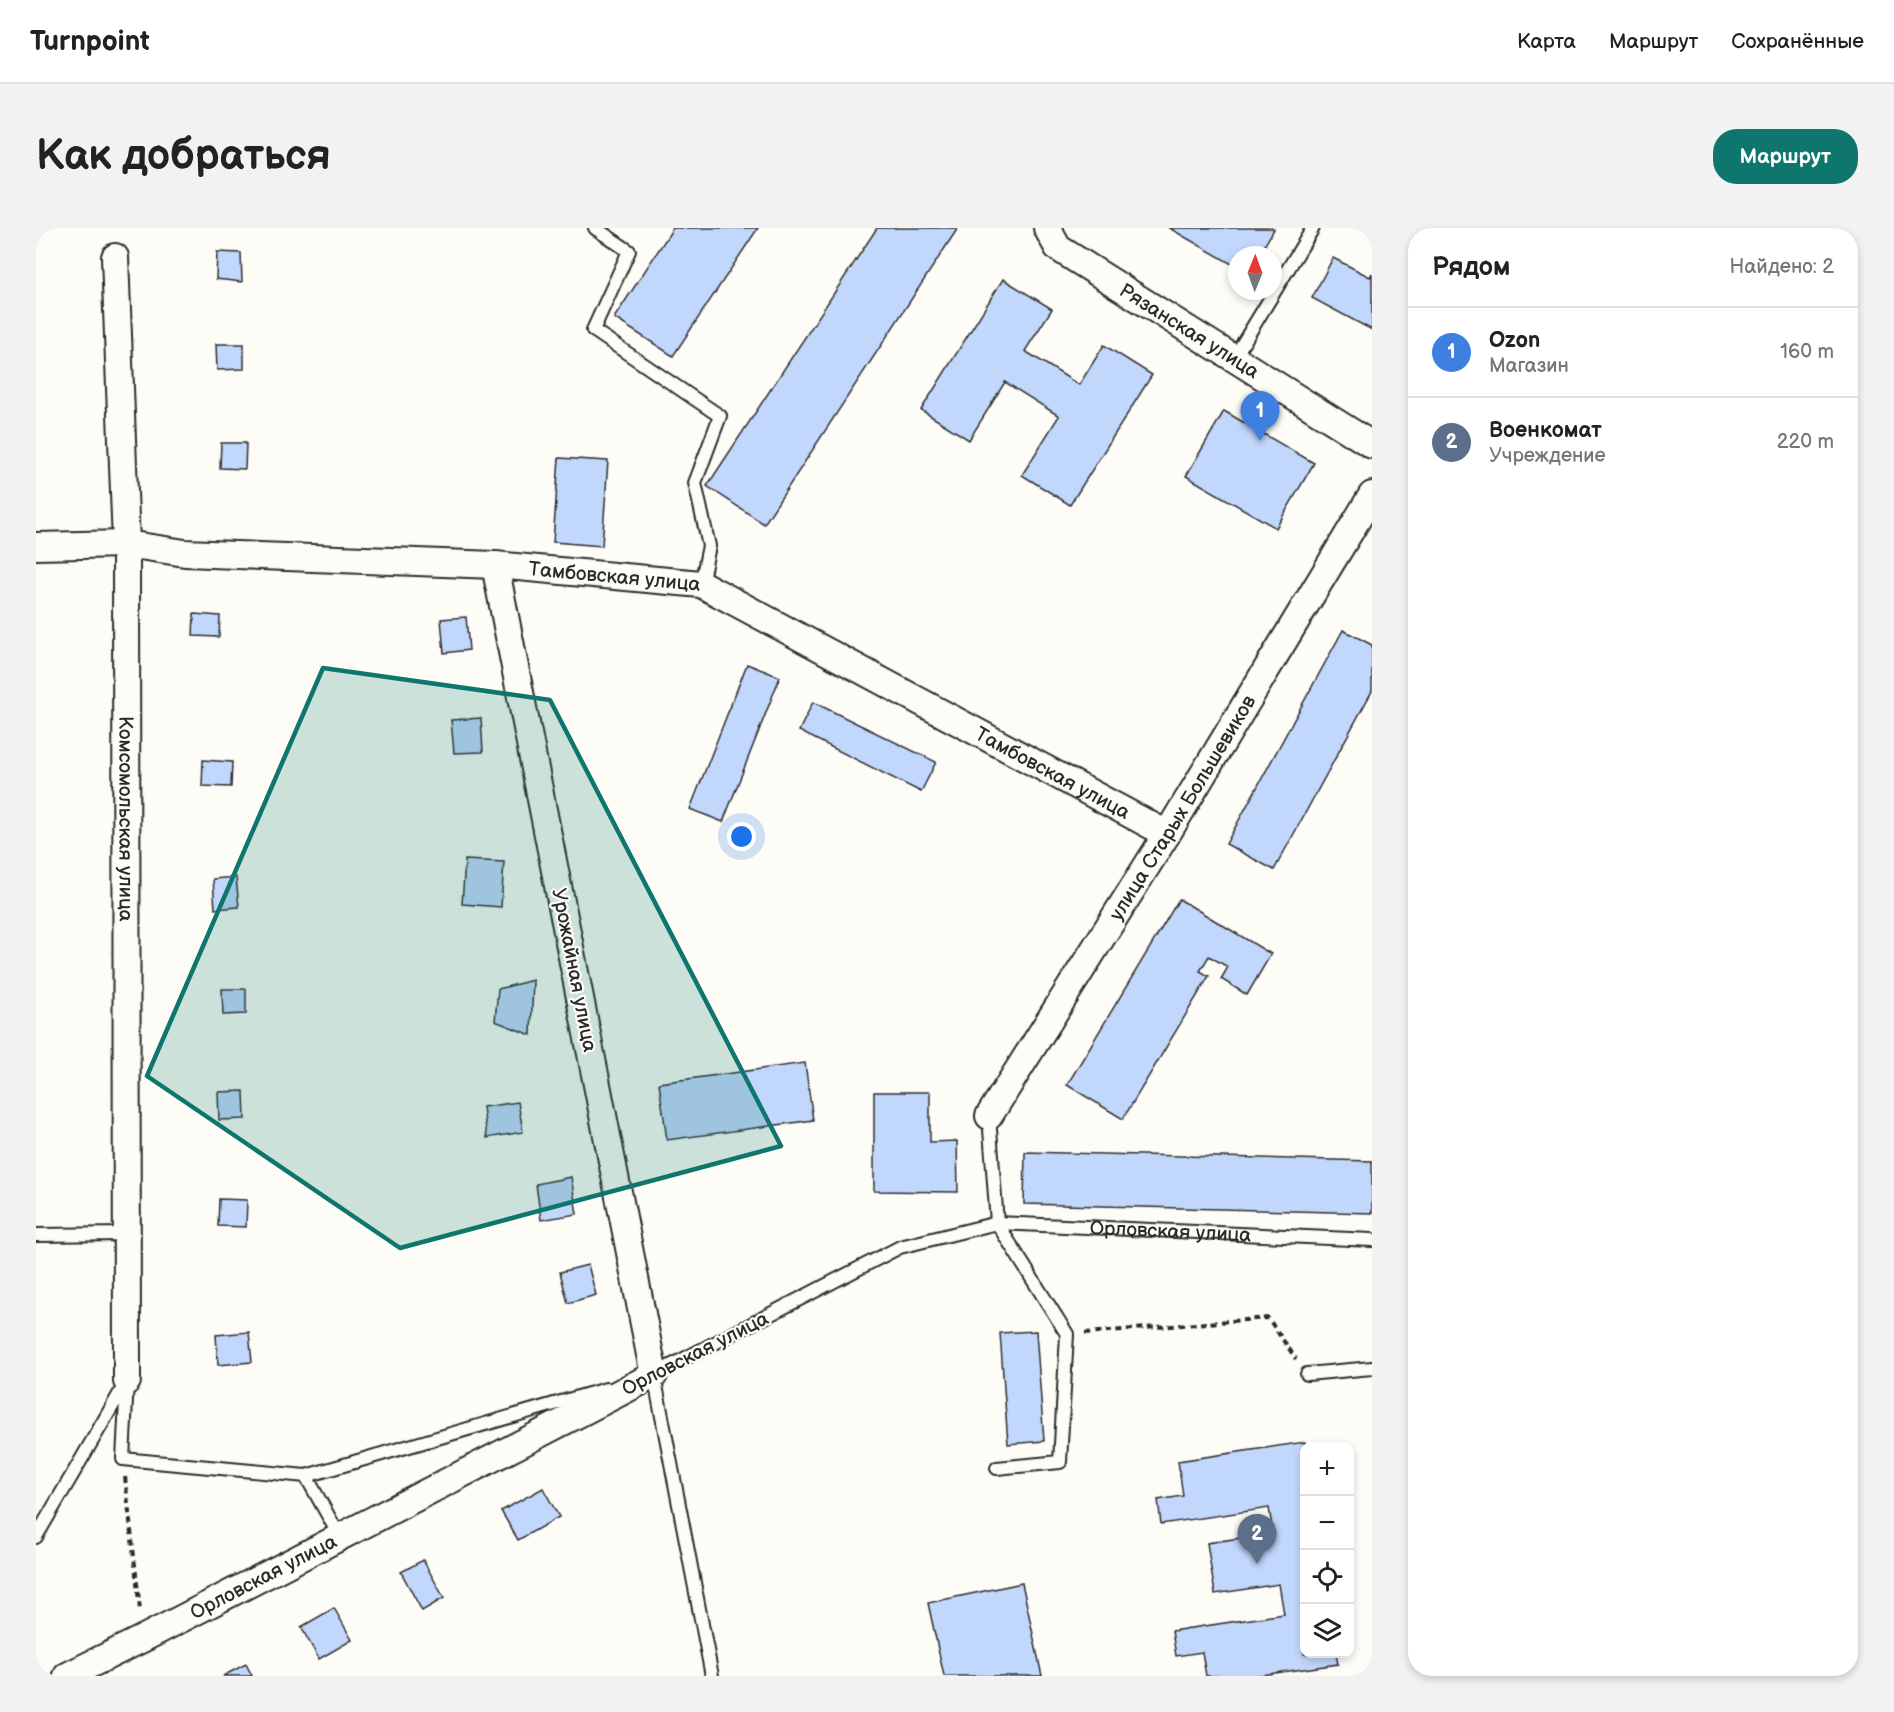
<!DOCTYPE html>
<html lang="ru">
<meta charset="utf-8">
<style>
:root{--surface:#fff;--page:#f2f2f2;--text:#222;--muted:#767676;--line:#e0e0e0;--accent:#0f766e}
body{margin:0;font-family:"Balsamiq Sans",sans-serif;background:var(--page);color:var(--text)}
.controls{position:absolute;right:18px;bottom:18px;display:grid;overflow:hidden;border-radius:12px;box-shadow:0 3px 9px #0003}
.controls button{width:54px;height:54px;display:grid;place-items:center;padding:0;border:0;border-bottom:2px solid var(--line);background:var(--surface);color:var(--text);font:30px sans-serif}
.compass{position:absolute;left:1192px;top:18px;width:54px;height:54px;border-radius:50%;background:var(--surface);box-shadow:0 3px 9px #0003;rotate:1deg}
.you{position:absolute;left:706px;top:609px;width:21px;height:21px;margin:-15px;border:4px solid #fff;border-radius:50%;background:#1a73e8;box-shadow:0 0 0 9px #1a73e833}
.badge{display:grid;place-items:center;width:39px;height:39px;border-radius:50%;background:var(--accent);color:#fff;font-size:20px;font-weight:700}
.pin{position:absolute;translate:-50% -50px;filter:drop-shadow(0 2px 3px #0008)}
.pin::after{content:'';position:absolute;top:32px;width:21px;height:18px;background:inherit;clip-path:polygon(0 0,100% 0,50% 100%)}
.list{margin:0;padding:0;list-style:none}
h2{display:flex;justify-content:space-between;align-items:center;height:78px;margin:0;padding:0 24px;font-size:26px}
h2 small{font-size:20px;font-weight:400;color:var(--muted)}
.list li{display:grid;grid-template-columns:39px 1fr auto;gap:18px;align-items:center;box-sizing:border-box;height:90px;padding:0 24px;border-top:2px solid var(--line)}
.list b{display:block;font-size:22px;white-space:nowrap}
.list p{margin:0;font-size:20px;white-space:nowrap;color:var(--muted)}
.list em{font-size:20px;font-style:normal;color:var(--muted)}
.icon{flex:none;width:33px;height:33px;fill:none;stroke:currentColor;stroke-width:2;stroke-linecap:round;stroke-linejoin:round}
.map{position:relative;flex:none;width:1336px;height:1448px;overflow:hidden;border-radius:24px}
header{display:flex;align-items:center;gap:36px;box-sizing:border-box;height:84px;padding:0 30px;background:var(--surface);border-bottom:2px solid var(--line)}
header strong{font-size:28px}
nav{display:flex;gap:33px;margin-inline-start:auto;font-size:21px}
.intro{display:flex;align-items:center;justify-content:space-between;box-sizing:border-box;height:144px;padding:0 36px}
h1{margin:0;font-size:42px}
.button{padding:15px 27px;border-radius:24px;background:var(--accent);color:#fff;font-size:21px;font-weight:700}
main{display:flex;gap:36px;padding:0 36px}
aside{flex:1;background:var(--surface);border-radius:24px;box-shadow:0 3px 9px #0003}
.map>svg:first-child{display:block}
.building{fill:#c2d7fc;stroke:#2b2b2b;stroke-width:1.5}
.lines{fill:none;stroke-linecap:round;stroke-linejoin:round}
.service-casing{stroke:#2b2b2b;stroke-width:16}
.minor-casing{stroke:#2b2b2b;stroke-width:30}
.path{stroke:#2b2b2b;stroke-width:4;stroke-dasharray:6 4.5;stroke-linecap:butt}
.service{stroke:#fdfcf7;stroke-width:12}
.minor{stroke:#fdfcf7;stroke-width:26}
.marked{fill:#0f766e;fill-opacity:0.2;stroke:#0f766e;stroke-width:4.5;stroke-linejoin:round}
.labels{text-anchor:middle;stroke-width:4.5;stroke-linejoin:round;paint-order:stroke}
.street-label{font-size:20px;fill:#2b2b2b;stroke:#fdfcf7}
</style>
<header>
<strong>Turnpoint</strong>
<nav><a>Карта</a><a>Маршрут</a><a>Сохранённые</a></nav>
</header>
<div class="intro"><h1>Как добраться</h1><a class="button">Маршрут</a></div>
<main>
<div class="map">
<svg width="1336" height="1448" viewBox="0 0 1336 1448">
<rect width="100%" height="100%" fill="#fdfcf7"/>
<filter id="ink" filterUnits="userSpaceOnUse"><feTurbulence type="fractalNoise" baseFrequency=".0167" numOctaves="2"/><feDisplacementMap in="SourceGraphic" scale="12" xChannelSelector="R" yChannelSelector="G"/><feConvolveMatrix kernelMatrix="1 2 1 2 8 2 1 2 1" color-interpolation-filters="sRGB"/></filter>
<g filter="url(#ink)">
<!-- building -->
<g class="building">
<polygon points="637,0 722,0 637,128 578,90"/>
<polygon points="841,0 922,0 728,296 671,258"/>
<polygon points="1133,0 1236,0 1238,1 1223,27 1201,27 1201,39"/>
<polygon points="181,24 205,25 206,54 180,51"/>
<polygon points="1297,30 1334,49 1336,45 1336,102 1276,70"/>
<polygon points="967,51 1016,81 989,123 1043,157 1068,117 1116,147 1034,277 986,247 1023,188 969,154 933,212 885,182"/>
<polygon points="180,116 208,116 208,141 181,142"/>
<polygon points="1188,183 1278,235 1240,300 1150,248"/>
<polygon points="185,215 210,215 209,241 184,240"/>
<polygon points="523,230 572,233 566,318 517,314"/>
<polygon points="158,386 184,388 183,409 157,408"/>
<polygon points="430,389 433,422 408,425 405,391"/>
<polygon points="1307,402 1336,417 1336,463 1238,642 1190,616"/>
<polygon points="711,436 744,449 687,594 654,581"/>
<polygon points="777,474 900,534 885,564 763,503"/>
<polygon points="445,490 447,524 418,525 415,492"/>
<polygon points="167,532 196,534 195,559 166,558"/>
<polygon points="429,632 468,634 465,679 426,676"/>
<polygon points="200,649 203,679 179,681 177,651"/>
<polygon points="1143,671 1235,726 1211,767 1185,751 1192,739 1173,728 1164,743 1173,748 1087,891 1031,857"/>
<polygon points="497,752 495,807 459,793 462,761"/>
<polygon points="186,761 210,761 210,786 187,787"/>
<polygon points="769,835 777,892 631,912 623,855"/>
<polygon points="208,863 209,891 183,892 182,864"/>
<polygon points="838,864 894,864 894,914 921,913 922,964 838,963"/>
<polygon points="482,874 487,904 451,910 447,879"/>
<polygon points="989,924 1336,933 1336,985 988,976"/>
<polygon points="535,949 541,986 505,992 500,956"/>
<polygon points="183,971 211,972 210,999 182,998"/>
<polygon points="552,1037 560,1067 532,1075 524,1044"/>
<polygon points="1000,1103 1008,1213 972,1216 964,1105"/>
<polygon points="213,1104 216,1134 182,1137 180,1107"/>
<polygon points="1269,1214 1268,1426 1300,1426 1302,1436 1218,1448 1170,1448 1166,1424 1140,1428 1136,1403 1248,1386 1243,1356 1179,1366 1171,1315 1237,1305 1233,1280 1125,1296 1122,1272 1147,1268 1142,1233"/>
<polygon points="507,1260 523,1289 482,1312 465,1283"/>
<polygon points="387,1332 408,1370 386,1383 365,1344"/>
<polygon points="986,1355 1006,1448 908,1448 892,1375"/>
<polygon points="298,1380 316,1412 283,1431 265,1399"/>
<polygon points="210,1436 216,1448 187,1448"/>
</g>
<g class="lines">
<defs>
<g id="service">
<polyline points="559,0 593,23 557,102 684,188 659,255 673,318 665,356"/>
<polyline points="1198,130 1277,0"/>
<polyline points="953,888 961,995 1031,1106 1024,1234 961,1240"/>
<polyline points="0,1007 91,1006"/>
<polyline points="1271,1146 1336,1140"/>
<polyline points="618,1147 676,1448"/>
<path id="s1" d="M615,1148L864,1019L961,995L1336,1012"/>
<polyline points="270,1248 304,1309"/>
<polyline points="0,1309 91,1153 87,1231 270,1248 570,1161"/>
</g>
<g id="minor">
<path id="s2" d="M1011,0L1022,20L1336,217"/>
<path id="s3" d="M79,29L90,316L91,1153"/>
<path id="s4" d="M0,318L90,316L149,325L459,337L665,356L1131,606"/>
<path id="s5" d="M953,888L1131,606L1336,267"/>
<path id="s6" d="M31,1448L108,1410L618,1147L459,337"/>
</g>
</defs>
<!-- service casing -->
<use href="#service" class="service-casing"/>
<!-- minor casing -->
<use href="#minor" class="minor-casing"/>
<!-- path -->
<g class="path">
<polyline points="1049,1105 1232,1090 1260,1131"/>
<polyline points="89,1249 104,1382"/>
</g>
<!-- service -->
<use href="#service" class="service"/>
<!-- minor -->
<use href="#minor" class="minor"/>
</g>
</g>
<!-- marked area -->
<path class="marked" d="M287,440L514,472L745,918L364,1020L111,848Z"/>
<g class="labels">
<!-- street labels -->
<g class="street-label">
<text dy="7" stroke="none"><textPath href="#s2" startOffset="178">Рязанская улица</textPath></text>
<text dy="7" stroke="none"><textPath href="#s4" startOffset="580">Тамбовская улица</textPath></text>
<text dy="7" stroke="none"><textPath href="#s4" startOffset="1066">Тамбовская улица</textPath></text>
<text dy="7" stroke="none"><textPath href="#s5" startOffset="364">улица Старых Большевиков</textPath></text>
<text dy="7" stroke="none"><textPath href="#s3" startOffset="562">Комсомольская улица</textPath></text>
<text transform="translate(539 742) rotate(79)" y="7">Урожайная улица</text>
<text dy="7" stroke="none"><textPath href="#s1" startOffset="554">Орловская улица</textPath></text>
<text transform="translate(659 1125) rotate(-27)" y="7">Орловская улица</text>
<text dy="7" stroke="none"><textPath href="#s6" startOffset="220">Орловская улица</textPath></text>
</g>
</g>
</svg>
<div class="controls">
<button>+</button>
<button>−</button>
<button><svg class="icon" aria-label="locate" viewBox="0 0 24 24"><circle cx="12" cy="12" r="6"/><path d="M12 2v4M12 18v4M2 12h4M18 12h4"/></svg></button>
<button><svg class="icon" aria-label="layers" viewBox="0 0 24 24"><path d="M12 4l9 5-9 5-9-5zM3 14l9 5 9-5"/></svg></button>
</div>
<svg class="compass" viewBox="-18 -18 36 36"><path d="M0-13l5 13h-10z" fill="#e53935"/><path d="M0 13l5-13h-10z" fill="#767676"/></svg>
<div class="you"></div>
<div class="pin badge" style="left:1224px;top:213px;background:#3f7fe0">1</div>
<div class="pin badge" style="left:1221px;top:1336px;background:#5c6f8a">2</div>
</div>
<aside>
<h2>Рядом<small>Найдено: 2</small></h2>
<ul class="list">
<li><span class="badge" style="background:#3f7fe0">1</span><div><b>Ozon</b><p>Магазин</p></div><em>160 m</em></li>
<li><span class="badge" style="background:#5c6f8a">2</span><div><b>Военкомат</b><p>Учреждение</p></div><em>220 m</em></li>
</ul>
</aside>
</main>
